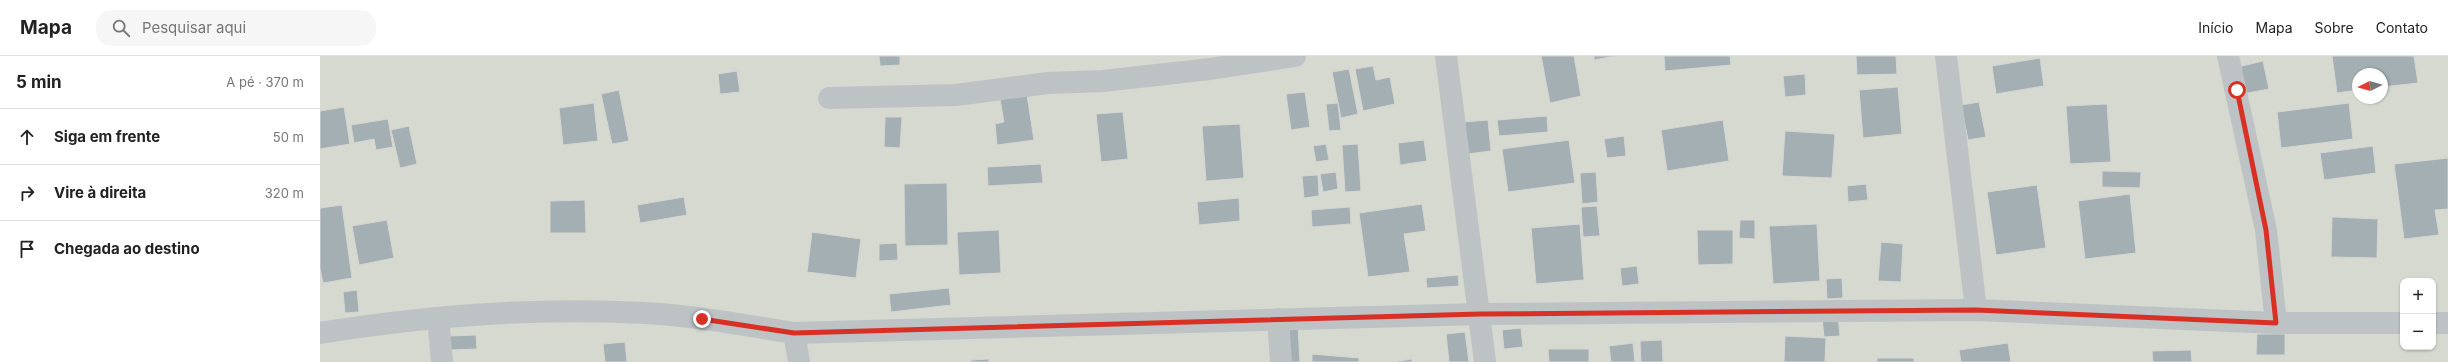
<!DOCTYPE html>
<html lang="pt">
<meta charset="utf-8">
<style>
:root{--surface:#fff;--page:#f6f6f6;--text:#222;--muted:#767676;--line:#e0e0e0}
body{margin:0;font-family:Inter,sans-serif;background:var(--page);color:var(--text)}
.controls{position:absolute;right:12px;bottom:12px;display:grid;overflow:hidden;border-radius:8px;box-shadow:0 1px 3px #0004}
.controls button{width:36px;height:36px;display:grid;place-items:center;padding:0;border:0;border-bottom:1px solid var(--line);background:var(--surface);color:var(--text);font:20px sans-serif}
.compass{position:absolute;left:2032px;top:12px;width:36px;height:36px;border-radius:50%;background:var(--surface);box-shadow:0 1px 3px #0004;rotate:264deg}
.stop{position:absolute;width:12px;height:12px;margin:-9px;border:3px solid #d93025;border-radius:50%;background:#fff}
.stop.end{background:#d93025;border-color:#fff;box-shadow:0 1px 4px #0008}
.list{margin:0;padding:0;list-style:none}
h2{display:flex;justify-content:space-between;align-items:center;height:52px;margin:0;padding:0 16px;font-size:17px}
h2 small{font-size:13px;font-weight:400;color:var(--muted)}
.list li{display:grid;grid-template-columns:26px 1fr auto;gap:12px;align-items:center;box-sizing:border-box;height:56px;padding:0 16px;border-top:1px solid var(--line)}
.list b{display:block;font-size:15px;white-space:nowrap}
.list em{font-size:13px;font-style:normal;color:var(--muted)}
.icon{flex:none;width:22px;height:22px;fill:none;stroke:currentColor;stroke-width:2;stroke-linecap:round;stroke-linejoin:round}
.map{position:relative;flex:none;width:2128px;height:306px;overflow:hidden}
header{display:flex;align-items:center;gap:24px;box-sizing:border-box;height:56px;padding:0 20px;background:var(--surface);border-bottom:1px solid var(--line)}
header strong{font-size:19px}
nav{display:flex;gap:22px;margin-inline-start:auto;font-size:14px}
.search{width:280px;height:36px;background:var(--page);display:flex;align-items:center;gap:10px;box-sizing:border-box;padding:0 14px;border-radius:16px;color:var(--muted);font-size:15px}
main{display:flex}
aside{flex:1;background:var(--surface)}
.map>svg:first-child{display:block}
.green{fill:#d5d9cf;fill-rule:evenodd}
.building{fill:#a3afb2;stroke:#d6d5d3}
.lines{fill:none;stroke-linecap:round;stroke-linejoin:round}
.street{stroke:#bdc3c5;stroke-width:22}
.route{stroke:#d93025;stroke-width:5}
</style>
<header>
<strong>Mapa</strong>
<div class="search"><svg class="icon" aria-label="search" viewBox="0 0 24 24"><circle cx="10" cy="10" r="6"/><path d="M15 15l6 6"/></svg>Pesquisar aqui</div>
<nav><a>Início</a><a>Mapa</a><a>Sobre</a><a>Contato</a></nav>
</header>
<main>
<aside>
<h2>5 min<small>A pé · 370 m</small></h2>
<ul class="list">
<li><svg class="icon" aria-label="ahead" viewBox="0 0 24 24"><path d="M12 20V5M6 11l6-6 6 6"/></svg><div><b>Siga em frente</b></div><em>50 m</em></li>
<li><svg class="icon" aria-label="right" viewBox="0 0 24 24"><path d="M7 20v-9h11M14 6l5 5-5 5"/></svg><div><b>Vire à direita</b></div><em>320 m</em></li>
<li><svg class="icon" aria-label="arrive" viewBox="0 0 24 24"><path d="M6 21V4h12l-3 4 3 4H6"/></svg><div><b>Chegada ao destino</b></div></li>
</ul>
</aside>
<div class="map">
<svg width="2128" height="306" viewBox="0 0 2128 306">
<rect width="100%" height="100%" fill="#f5f4f0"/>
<!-- green -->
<path class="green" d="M0,0H2128V306H0ZM2038,18H2062V42H2038ZM2083,225H2113V291H2083Z"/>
<!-- building -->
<g class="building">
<polygon points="559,0 580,0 580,9 560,10"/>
<polygon points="1221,0 1254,0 1261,40 1230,47"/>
<polygon points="1274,0 1296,0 1274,4"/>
<polygon points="1344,0 1410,0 1411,9 1345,15"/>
<polygon points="1536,0 1576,0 1577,18 1537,19"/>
<polygon points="2012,0 2094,0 2098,27 2062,31 2062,18 2038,18 2038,34 2017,37"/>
<polygon points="1720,2 1724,30 1676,38 1672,10"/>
<polygon points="1943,5 1949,33 1923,38 1918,11"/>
<polygon points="1053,10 1056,24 1070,21 1075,48 1043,55 1035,13"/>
<polygon points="1029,13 1038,58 1021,62 1012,16"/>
<polygon points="417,15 420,36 400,38 398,18"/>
<polygon points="1485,18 1486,39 1465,41 1463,20"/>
<polygon points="1578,31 1582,78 1543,82 1539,34"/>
<polygon points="299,34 309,85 292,88 281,38"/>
<polygon points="985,36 990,71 971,74 966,38"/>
<polygon points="707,39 714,84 677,89 675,68 684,66 680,43"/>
<polygon points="1659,46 1666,81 1648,84 1641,49"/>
<polygon points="274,47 278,85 243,89 239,52"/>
<polygon points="1018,47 1021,74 1009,75 1006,48"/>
<polygon points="2029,47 2033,83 1961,92 1957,56"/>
<polygon points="1787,48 1791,106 1750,108 1746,50"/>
<polygon points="24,51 30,88 0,93 0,55"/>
<polygon points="803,56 808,103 781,106 776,58"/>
<polygon points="1227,60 1228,76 1179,80 1177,64"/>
<polygon points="565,61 582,61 580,92 564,91"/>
<polygon points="68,63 73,91 56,94 54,83 34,87 31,69"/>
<polygon points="1168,64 1171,95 1147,98 1144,66"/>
<polygon points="1403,64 1409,105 1347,115 1341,74"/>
<polygon points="920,68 924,122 886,125 882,70"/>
<polygon points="89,70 97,108 80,112 71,74"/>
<polygon points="1465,75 1515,78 1512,122 1462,120"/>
<polygon points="1304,80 1306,100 1287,102 1284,83"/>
<polygon points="1104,84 1107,105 1080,109 1078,87"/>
<polygon points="1249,84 1255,127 1188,136 1182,93"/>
<polygon points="1006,88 1009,104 996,106 993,90"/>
<polygon points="1038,88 1041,135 1025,136 1022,89"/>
<polygon points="2053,90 2056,117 2004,124 2000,97"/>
<polygon points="2128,102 2128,153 2115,154 2119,179 2084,183 2074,108"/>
<polygon points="721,108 723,127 668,130 667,111"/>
<polygon points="1782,115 1821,116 1820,132 1782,131"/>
<polygon points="1016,116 1018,133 1003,136 1000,118"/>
<polygon points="1276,116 1278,146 1262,148 1260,117"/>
<polygon points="998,119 999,140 984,142 982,120"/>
<polygon points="627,127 628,189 585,190 584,128"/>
<polygon points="1546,128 1548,144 1528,146 1527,130"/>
<polygon points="1717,129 1726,192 1676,199 1667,136"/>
<polygon points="1810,138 1816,197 1765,203 1758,145"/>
<polygon points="364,141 367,159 320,167 317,149"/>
<polygon points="919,142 920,165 879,169 877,146"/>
<polygon points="265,144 266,177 230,177 230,145"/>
<polygon points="1102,148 1106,175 1084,178 1090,216 1048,221 1039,157"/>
<polygon points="22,149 32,222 3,227 0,212 0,152"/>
<polygon points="1277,150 1280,180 1263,181 1261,151"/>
<polygon points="1030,151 1031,168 992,171 991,154"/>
<polygon points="2012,161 2058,163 2057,202 2011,201"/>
<polygon points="67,164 74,202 39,209 32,170"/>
<polygon points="1420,164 1435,164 1435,183 1419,182"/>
<polygon points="1260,168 1264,224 1216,228 1211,172"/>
<polygon points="1497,168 1500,225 1453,228 1449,170"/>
<polygon points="679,174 681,217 639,219 637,176"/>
<polygon points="1377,174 1413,174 1413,208 1378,209"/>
<polygon points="492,176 541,183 536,222 487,216"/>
<polygon points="1561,186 1583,188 1581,226 1558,225"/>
<polygon points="577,187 578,204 559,205 559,188"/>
<polygon points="1317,210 1319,228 1302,230 1300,212"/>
<polygon points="1138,219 1139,230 1107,232 1106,222"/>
<polygon points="1522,222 1523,242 1507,243 1506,223"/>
<polygon points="629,232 631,249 571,256 569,238"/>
<polygon points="37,234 39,256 25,257 23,236"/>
<polygon points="1518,260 1520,280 1504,281 1502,261"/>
<polygon points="963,271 978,271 980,306 965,306"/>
<polygon points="1201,272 1203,291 1184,293 1182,274"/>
<polygon points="1145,276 1149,306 1129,306 1126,278"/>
<polygon points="1937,278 1965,278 1965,299 1936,299"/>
<polygon points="156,279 157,293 129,294 129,280"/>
<polygon points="1465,280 1506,282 1505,306 1464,306"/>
<polygon points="1342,284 1343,306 1321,306 1320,285"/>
<polygon points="305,286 307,306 285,306 283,288"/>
<polygon points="1313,287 1315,306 1291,306 1289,290"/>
<polygon points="1688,287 1691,306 1641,306 1639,294"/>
<polygon points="1228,293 1269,293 1269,306 1229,306"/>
<polygon points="1871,294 1872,306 1833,306 1832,295"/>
<polygon points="992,298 1039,302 1039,306 992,306"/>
<rect x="1557" y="302" width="37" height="4"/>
<polygon points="669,303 669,306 651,306 651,304"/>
<polygon points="1092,303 1092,306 1072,306"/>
</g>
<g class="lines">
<!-- street -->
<g class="street">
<polyline points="1126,0 1165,306"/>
<polyline points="1626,0 1656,254"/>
<polyline points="1908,0 1946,174 1956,267"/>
<polyline points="509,42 636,39 728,27 783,25 890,13 975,0"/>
<polyline points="118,262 122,306"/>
<polyline points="958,263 961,306"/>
<polyline points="2113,267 2128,267"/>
<path d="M0,277C106,260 217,251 325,257C375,260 425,269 474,277L1160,258L1656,254L1956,267H2083"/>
<polyline points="474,277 479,306"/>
</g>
</g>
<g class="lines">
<!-- route -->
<polyline class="route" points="382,263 474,277 1160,258 1656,254 1956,267 1946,174 1917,34"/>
</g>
</svg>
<div class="controls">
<button>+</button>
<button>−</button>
</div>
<svg class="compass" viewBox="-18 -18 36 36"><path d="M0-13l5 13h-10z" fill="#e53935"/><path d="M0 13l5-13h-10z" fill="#767676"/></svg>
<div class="stop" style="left:1917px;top:34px"></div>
<div class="stop end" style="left:382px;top:263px"></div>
</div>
</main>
